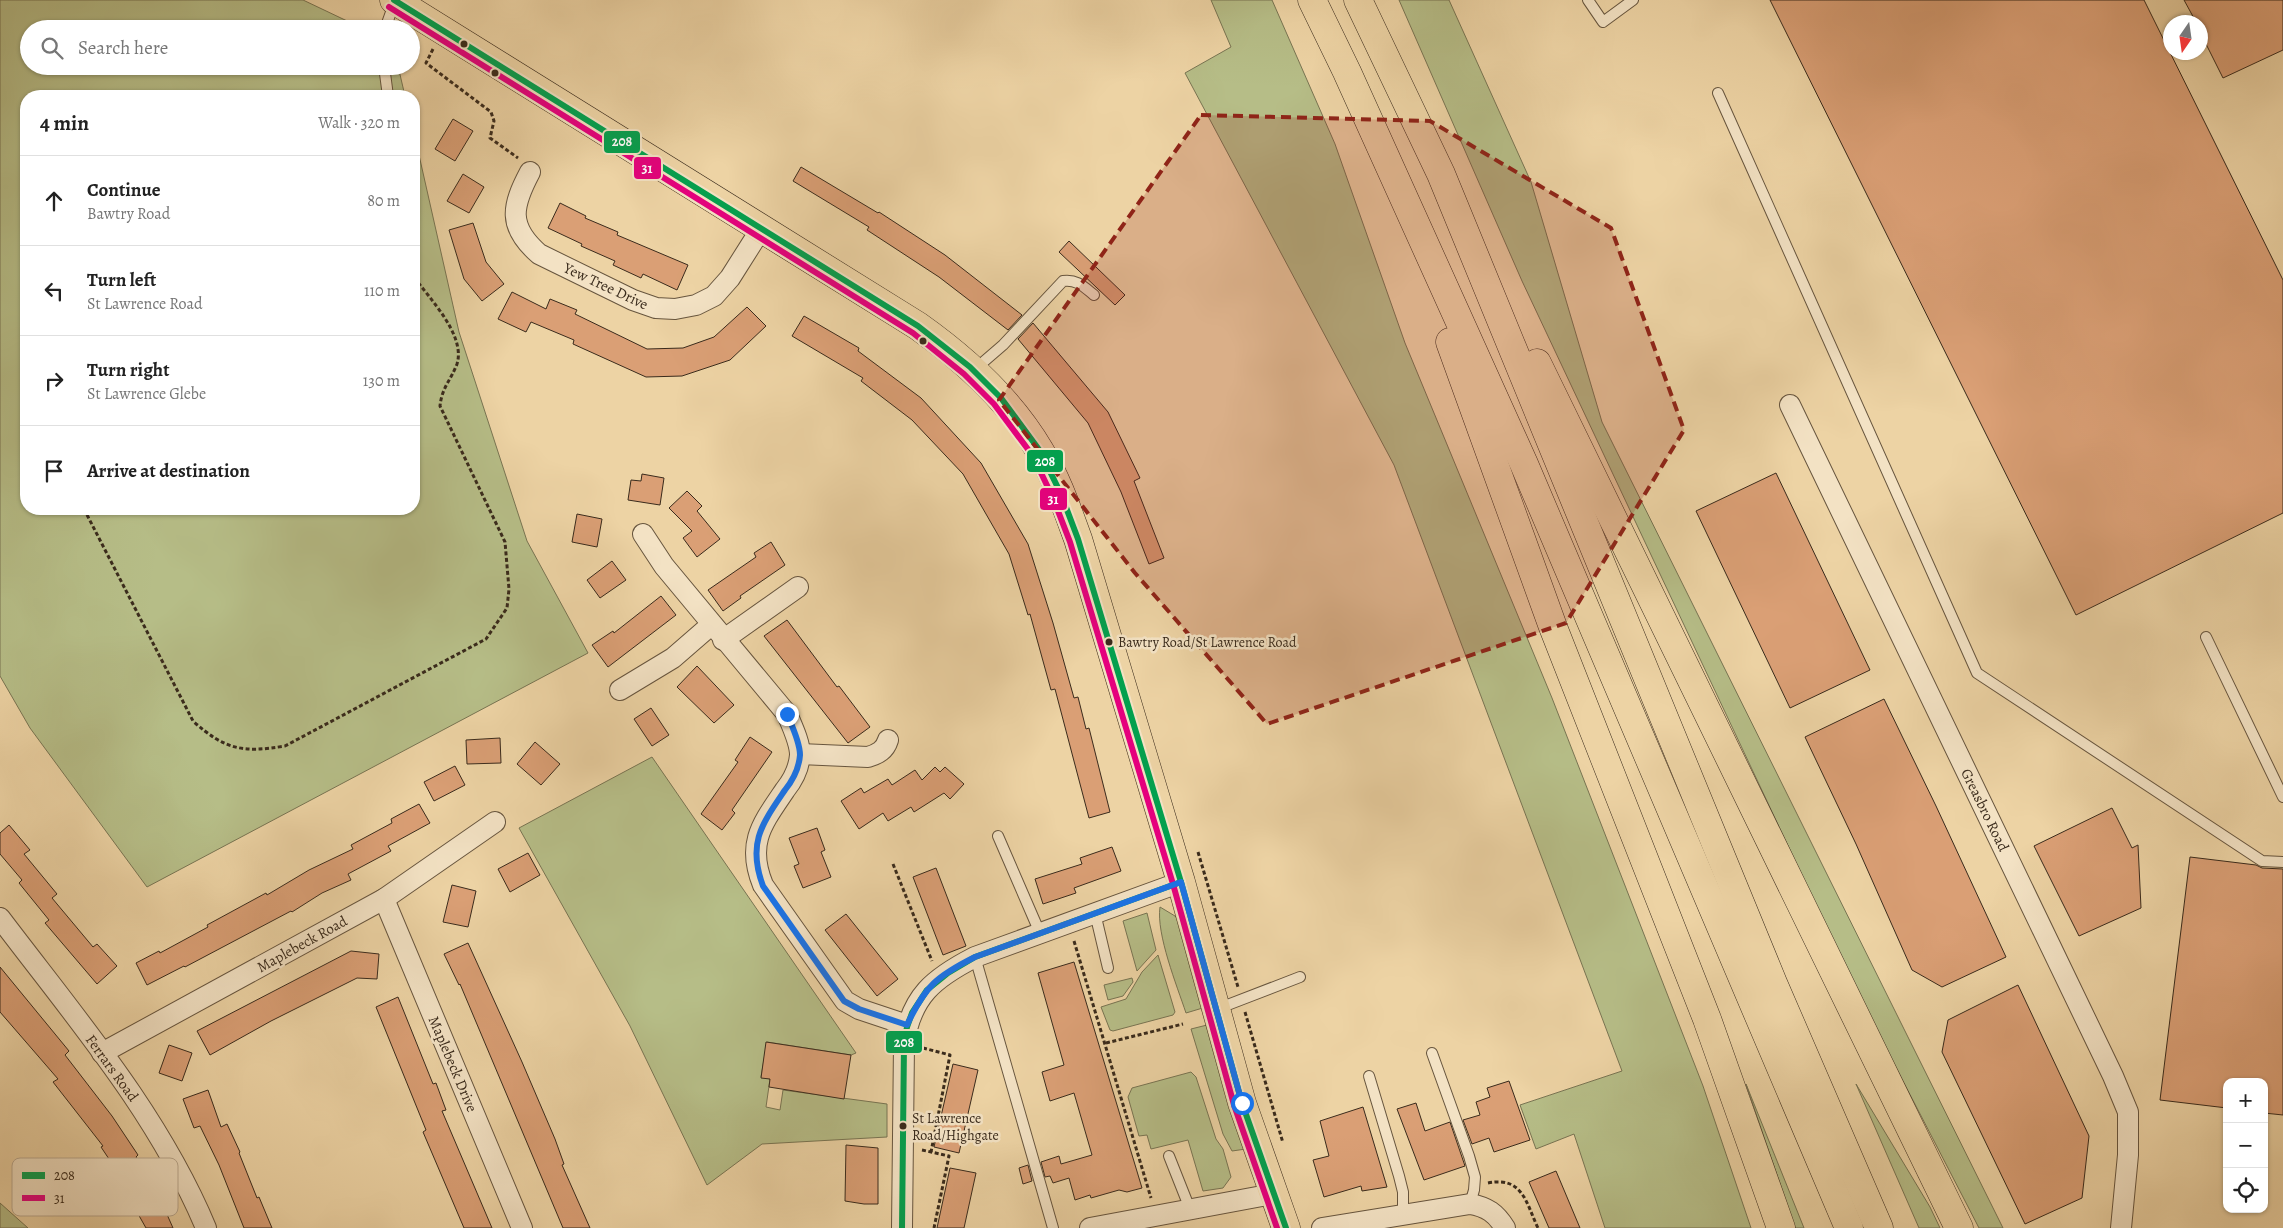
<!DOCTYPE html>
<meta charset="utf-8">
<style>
:root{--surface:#fff;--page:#f2f2f2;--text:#222;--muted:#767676;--line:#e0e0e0}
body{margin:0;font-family:Alegreya,serif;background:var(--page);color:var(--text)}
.controls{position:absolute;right:15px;bottom:15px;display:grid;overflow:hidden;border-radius:10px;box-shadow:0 1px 4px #0004}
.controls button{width:45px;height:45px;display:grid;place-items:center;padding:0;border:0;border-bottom:1px solid var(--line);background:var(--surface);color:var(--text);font:25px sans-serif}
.compass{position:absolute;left:2163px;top:15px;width:45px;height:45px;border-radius:50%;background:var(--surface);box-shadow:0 1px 4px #0004;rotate:193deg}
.stop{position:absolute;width:15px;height:15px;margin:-11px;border:4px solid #1a73e8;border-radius:50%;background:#fff}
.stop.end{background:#1a73e8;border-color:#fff;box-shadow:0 1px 5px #0008}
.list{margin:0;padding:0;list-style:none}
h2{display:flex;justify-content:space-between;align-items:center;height:65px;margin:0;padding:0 20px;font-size:21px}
h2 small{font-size:16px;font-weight:400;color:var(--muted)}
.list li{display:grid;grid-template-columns:32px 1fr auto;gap:15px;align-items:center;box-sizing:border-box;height:90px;padding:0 20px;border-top:1px solid var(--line)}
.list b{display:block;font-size:19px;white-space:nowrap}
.list p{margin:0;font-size:16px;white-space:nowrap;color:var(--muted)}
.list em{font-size:16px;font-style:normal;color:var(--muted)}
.icon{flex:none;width:28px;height:28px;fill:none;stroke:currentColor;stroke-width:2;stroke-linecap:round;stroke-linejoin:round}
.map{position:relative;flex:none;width:2283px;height:1228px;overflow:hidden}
.search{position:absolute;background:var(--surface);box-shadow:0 1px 4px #0004;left:20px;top:20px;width:400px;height:55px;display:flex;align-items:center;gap:12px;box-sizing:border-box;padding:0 18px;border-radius:28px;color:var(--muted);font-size:19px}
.panel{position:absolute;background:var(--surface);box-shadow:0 1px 4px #0004;left:20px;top:90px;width:400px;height:425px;border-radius:20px}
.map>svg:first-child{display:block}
.green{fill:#b6bd87;stroke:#787452}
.building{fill:#da9f75;stroke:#3a2b1c}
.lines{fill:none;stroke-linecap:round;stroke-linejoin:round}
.service-casing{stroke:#67553e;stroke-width:12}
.minor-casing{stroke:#67553e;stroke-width:22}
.primary-casing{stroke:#3a2b1c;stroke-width:29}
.motorway-casing{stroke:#3a2b1c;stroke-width:29}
.path{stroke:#3a2b1c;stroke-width:3;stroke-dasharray:4 2.5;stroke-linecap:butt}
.service{stroke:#f3e2c4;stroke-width:10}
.minor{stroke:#f3e2c4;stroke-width:20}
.primary{stroke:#edd3a4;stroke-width:28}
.motorway{stroke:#edd3a4;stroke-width:28}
.bus-1-casing{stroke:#f3e2c4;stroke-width:10}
.bus-2-casing{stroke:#f3e2c4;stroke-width:10}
.bus-1{stroke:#03a04e;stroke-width:6}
.bus-2{stroke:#e5007d;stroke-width:6}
.route{stroke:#1a73e8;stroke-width:6}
.marked{fill:#8f2418;fill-opacity:0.2;stroke:#8f2418;stroke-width:4;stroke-dasharray:10 6;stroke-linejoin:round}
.bus-dot{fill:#3a2b1c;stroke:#f3e2c4;stroke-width:2}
.labels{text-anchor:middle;stroke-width:5;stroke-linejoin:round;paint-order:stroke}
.bus-label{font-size:14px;fill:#3a2b1c;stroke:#f3e2c4;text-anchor:start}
.street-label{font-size:15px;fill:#3a2b1c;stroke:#f3e2c4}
.key{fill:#f3e2c4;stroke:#bcab92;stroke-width:1}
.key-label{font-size:14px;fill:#3a2b1c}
.line-badge{stroke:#f3e2c4;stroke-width:2}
.badge-label{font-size:14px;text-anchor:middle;font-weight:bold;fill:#fff}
</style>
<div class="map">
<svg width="2283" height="1228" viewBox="0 0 2283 1228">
<rect width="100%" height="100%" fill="#edd3a4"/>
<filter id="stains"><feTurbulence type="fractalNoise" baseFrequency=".004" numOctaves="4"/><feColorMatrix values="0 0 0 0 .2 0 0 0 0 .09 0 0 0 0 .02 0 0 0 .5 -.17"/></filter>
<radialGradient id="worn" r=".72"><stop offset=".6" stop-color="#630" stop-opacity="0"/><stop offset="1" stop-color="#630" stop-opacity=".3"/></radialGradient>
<!-- green -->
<g class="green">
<polygon points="0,0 303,0 364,29 29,29 29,66 398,66 405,96 26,96 26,509 414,509 414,133 459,332 527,541 588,653 147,887 30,728 0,676"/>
<polygon points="1211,0 1272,0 1335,144 1405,343 1552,698 1703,1086 1751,1228 1605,1228 1574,1134 1536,1149 1520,1105 1622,1071 1394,465 1185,73 1231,47"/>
<polygon points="1399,0 1449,0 1531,182 1602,422 2003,1228 1979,1228 1856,990 1522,281"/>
<polygon points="652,757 856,1053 851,1055 767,1042 761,1077 770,1079 766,1107 780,1110 783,1090 887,1104 887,1137 762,1144 707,1185 630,1026 519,828"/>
<path d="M1160,907L1175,916L1181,923L1206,1007L1186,1013C1177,986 1156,934 1160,907Z"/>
<polygon points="1147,913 1156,950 1137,971 1123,921"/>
<polygon points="1158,955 1175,1012 1173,1015 1113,1031 1110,1030 1101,1007 1126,999 1142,972"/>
<polygon points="1132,978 1133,982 1123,996 1108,1000 1104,985"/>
<polygon points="1211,1024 1246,1149 1232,1151 1223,1134 1191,1029"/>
<polygon points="1191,1072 1196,1077 1216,1139 1223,1149 1231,1177 1223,1188 1203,1191 1188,1140 1151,1149 1147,1135 1139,1136 1128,1097 1132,1088"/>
<polygon points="1746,1084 1804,1228 1795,1228"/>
<polygon points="1856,1084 1930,1207 1940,1228 1919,1228"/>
<polygon points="0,1203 28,1228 0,1228"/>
</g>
<!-- building -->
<g class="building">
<polygon points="1770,0 2144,0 2283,280 2283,513 2076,615"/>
<polygon points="2184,0 2283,0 2283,50 2223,78 2200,32 2200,22 2196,22"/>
<polygon points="453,119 473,131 455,161 435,149"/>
<polygon points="801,167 878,213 879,212 945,255 1022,315 1008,330 939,277 867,230 869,227 793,181"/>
<polygon points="463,174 484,187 469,213 447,201"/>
<polygon points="560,203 586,216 585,218 618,232 617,235 688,265 677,290 643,274 641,278 613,265 615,261 581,246 582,244 548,228"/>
<polygon points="473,223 486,262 504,284 482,301 464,279 449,230"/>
<polygon points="1069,241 1125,295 1115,305 1059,252"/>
<polygon points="512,292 546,309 550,299 577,310 575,314 647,349 683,348 714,337 747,307 766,326 730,360 682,376 646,377 573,344 574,340 531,322 526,332 498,319"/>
<polygon points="804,316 859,348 858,351 921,398 981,463 1028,544 1053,623 1074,698 1078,697 1086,729 1089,728 1110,812 1089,818 1055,689 1051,690 1030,614 1028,615 1009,554 963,474 912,420 861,381 863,378 792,336"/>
<polygon points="1033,323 1108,412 1140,478 1134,481 1164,558 1149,564 1121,492 1088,423 1018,339"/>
<polygon points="1776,473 1870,670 1790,708 1696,511"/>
<polygon points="642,474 664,478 660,505 628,500 631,480 641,481"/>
<polygon points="687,491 702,506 697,511 720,539 697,557 683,538 692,531 669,508"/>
<polygon points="577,514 602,519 597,547 572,542"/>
<polygon points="771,542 785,565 740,596 741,598 723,611 708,590 756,557 754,553"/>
<polygon points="612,561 626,580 600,598 587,580"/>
<polygon points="661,596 676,615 608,667 592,645 613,631 614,633"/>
<polygon points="787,620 837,687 839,686 870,727 848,743 764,636"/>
<polygon points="697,666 734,705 714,723 677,687"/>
<polygon points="1884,699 1936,806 2006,957 1942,987 1912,970 1856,844 1805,737"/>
<polygon points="651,708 669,735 652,746 634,719"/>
<polygon points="750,737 772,752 732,810 735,813 722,830 701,814 738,762 735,760"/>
<polygon points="500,738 501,763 467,764 466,740"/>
<polygon points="535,742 560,764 541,785 517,764"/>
<polygon points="455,766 465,785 434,801 424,782"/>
<polygon points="935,767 940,772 945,767 964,784 950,799 944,793 914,812 911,807 888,821 883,813 859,829 841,801 861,788 864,793 888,779 892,785 915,770 922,780"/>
<polygon points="419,804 430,823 388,846 391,851 348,874 351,880 322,893 292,912 291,911 185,967 184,966 147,985 136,963 159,951 160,953 208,927 207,925 266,893 267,895 309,870 353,849 351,845 392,823 391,819"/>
<polygon points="2112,808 2132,848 2138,845 2141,908 2079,936 2034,846"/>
<polygon points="9,825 30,850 24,854 57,894 52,898 93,947 97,944 117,966 97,984 45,923 49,920 19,883 22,880 0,854 0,833"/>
<polygon points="817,828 825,850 821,852 831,877 803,888 794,866 799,864 789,838"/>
<polygon points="1112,847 1121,871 1074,888 1076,893 1043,904 1035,879 1082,864 1080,858"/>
<polygon points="528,853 540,875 510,892 498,869"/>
<polygon points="2190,857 2256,865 2262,868 2283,869 2283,1115 2264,1113 2264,1082 2227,1082 2227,1108 2160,1100"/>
<polygon points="936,868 966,946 943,955 913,877"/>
<polygon points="452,885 476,891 468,927 443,922"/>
<polygon points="846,914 898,979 877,996 825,930"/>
<polygon points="468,943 522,1062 555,1139 564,1164 562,1165 590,1228 563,1228 460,984 459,985 444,954"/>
<polygon points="351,951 379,954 377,979 357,978 271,1021 210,1055 197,1031"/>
<polygon points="1074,962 1142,1188 1127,1192 1119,1190 1091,1198 1090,1195 1075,1200 1069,1178 1053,1183 1050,1176 1045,1177 1041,1162 1059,1156 1061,1164 1092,1155 1074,1093 1050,1101 1042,1072 1064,1065 1038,973"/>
<polygon points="0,967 69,1051 65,1055 112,1116 138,1155 136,1157 158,1194 173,1228 146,1228 120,1182 123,1180 101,1147 103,1146 53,1082 58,1079 0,1012"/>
<polygon points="2018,985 2089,1136 2082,1198 2025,1224 1942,1052 1948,1020"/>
<polygon points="398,997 433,1084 436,1083 446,1110 442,1111 492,1228 464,1228 423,1132 426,1130 376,1007"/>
<polygon points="766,1042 851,1055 844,1099 769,1087 770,1079 761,1078"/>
<polygon points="169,1045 192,1053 182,1081 159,1073"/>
<polygon points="953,1064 978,1070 959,1153 934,1147"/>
<polygon points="1509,1081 1530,1140 1494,1152 1489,1138 1472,1144 1463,1120 1480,1115 1476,1102 1490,1097 1487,1088"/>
<polygon points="208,1090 221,1127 227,1124 240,1152 239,1153 257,1198 259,1197 272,1228 244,1228 219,1165 200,1126 194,1128 183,1099"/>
<polygon points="1416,1103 1425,1131 1450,1122 1465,1166 1424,1180 1397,1109"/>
<polygon points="1363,1107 1387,1187 1362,1191 1361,1186 1324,1197 1313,1160 1329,1156 1320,1121"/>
<polygon points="846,1145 878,1148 878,1204 864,1204 845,1201"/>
<polygon points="1028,1165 1032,1181 1023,1184 1019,1168"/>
<polygon points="950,1168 976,1173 964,1228 937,1228"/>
<polygon points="1556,1171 1580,1228 1549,1228 1529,1182"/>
</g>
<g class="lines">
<defs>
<g id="service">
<polyline points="1588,0 1603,22 1633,0"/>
<polyline points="385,29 395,1"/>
<polyline points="384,66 388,96"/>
<polyline points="1718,93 1977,673 2262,861 2283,862"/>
<path d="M974,370L1003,345L1063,281C1077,279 1084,287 1094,295"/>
<polyline points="2206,637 2283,797"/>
<polyline points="998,836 1040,933"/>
<polyline points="1095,913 1108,968"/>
<polyline points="975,957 1053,1228"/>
<polyline points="1217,1009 1300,977"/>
<polyline points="1432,1053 1469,1156 1475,1177 1474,1190 1470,1204"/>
<polyline points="1369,1076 1399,1176 1403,1192 1403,1215"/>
<polyline points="1169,1156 1190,1209"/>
</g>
<g id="minor">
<path d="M530,172C512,206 507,226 539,254L633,300L656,308L675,309L696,305L714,296L730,278L761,229"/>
<polyline points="1790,405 2113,1076 2128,1112 2128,1155 2121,1228"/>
<path d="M643,534L664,566L787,714C792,726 800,742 800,755C799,768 793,780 785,790C762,824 746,843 763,885L845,1001L859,1009L907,1025"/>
<polyline points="723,640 798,587"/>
<polyline points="620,690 673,658 711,625"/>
<path d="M800,754L868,757C878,754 885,750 888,740"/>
<polyline points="384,899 522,1228"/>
<path d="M0,918C74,1016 158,1113 206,1228"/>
<polyline points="102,1053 384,899 495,822"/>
<path d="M902,1228L904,1044C911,996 934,978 975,957L1181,882"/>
<polyline points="1090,1228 1273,1194"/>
<path d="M1322,1228L1470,1204C1487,1207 1496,1213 1505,1228"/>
</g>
<path id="primary" d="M394,0L918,326C966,360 1010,400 1040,451C1057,479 1067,509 1078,539L1181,882L1242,1103L1286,1228"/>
<g id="motorway">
<polyline points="1312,0 1347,72 1524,464 1849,1228"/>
<polyline points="1358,0 1441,174 1773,983 1879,1228"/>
<polyline points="1450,342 1553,627 1707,1019 1781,1228"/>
<polyline points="1537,363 1959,1228"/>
</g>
</defs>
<!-- service casing -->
<use href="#service" class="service-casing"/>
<!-- minor casing -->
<use href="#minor" class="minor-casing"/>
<!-- primary casing -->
<use href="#primary" class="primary-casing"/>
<!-- motorway casing -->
<use href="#motorway" class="motorway-casing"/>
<!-- path -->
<g class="path">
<polyline points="433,49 426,63 491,112 494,121 490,138 518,158"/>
<path d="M84,509L193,721C225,750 243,753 285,746L486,639L507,608L509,589L505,542L440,406C442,387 451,380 457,364C466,335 429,298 414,277"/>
<polyline points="1198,852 1238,987"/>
<polyline points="893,864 932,961"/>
<polyline points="1074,941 1151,1198"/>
<polyline points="1245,1012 1283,1143"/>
<polyline points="1106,1043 1183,1024"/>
<polyline points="923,1048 950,1055 931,1152"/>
<polyline points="922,1150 949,1156 934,1228"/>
<path d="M1488,1183C1523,1176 1526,1203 1538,1228"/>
</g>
<!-- service -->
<use href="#service" class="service"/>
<!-- minor -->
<use href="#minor" class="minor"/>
<!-- primary -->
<use href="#primary" class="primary"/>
<!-- motorway -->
<use href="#motorway" class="motorway"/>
<defs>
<g id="bus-1">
<polyline points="394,0 918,326 970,367 1001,398 1040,451 1061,494 1078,539 1181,882 1242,1103 1286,1228"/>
<polyline points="902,1228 904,1044 907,1027 912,1013 927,990 948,973 975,957 1181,882"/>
</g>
<polyline id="bus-2" points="389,7 913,333 964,374 994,404 1033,456 1053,498 1070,542 1173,884 1234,1105 1277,1228"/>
</defs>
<!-- bus-1 casing -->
<use href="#bus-1" class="bus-1-casing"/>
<!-- bus-2 casing -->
<use href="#bus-2" class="bus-2-casing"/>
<!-- bus-1 -->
<use href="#bus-1" class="bus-1"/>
<!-- bus-2 -->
<use href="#bus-2" class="bus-2"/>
</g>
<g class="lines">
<!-- route -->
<path class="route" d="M787,714C792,726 800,742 800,755C799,768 793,780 785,790C762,824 747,843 763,886L844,1001L859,1009L907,1025C925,986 937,976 975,957L1181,882L1242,1103"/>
</g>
<!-- marked area -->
<path class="marked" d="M1201,115L1430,121L1611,228L1684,430L1566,623L1267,724L1135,573L999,400Z"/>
<!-- markers -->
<g class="bus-dot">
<circle cx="464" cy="44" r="4.5"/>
<circle cx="495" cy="73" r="4.5"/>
<circle cx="923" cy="341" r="4.5"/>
<circle cx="1109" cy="642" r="4.5"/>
<circle cx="903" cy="1126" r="4.5"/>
</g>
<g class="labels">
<!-- bus labels -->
<g class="bus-label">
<text x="1118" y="647">Bawtry Road/St Lawrence Road</text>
<text x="912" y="1123">St Lawrence<tspan x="912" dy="17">Road/Highgate</tspan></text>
</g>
<!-- street labels -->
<g class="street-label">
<text transform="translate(606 286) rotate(25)" y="5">Yew Tree Drive</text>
<text transform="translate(1985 810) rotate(64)" y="5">Greasbro Road</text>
<text transform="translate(302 944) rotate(-29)" y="5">Maplebeck Road</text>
<text transform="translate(453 1064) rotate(67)" y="5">Maplebeck Drive</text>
<text transform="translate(112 1068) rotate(54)" y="5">Ferrars Road</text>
</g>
</g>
<!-- legend -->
<rect x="12" y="1158" width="166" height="58" rx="8" class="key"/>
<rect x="22" y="1172" width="23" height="7" fill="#03a04e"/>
<rect x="22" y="1195" width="23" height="6" fill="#e5007d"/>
<g class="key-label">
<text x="54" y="1180">208</text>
<text x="54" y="1203">31</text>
</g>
<g class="line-badge">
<rect x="603" y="130" width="38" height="24" rx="5" fill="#03a04e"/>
<rect x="633" y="156" width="29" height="24" rx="5" fill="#e5007d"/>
<rect x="1026" y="449" width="38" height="24" rx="5" fill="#03a04e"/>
<rect x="1039" y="487" width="29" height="24" rx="5" fill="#e5007d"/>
<rect x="885" y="1030" width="38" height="24" rx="5" fill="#03a04e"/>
</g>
<g class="badge-label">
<text x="622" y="146">208</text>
<text x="647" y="173">31</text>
<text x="1045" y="466">208</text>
<text x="1053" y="504">31</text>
<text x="904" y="1047">208</text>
</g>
<rect width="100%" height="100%" filter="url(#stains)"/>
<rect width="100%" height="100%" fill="url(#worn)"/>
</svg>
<div class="controls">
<button>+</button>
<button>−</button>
<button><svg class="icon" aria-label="locate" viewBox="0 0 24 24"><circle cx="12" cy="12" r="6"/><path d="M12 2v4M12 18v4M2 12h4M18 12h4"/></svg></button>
</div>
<svg class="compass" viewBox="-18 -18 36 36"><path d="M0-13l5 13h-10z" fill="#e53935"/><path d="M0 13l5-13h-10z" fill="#767676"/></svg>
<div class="stop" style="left:1242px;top:1103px"></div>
<div class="stop end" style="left:787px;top:714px"></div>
<div class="search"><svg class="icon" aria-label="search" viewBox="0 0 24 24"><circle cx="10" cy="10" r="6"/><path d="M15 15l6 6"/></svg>Search here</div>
<section class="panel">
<h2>4 min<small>Walk · 320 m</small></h2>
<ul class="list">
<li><svg class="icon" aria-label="ahead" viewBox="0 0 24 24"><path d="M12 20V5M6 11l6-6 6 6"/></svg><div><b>Continue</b><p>Bawtry Road</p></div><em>80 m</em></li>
<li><svg class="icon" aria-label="left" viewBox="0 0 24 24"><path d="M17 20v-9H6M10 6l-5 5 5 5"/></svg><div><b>Turn left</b><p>St Lawrence Road</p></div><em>110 m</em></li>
<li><svg class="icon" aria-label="right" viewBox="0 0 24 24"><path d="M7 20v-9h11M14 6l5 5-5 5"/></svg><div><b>Turn right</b><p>St Lawrence Glebe</p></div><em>130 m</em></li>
<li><svg class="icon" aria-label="arrive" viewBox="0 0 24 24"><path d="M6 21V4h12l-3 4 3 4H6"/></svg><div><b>Arrive at destination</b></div></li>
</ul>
</section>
</div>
